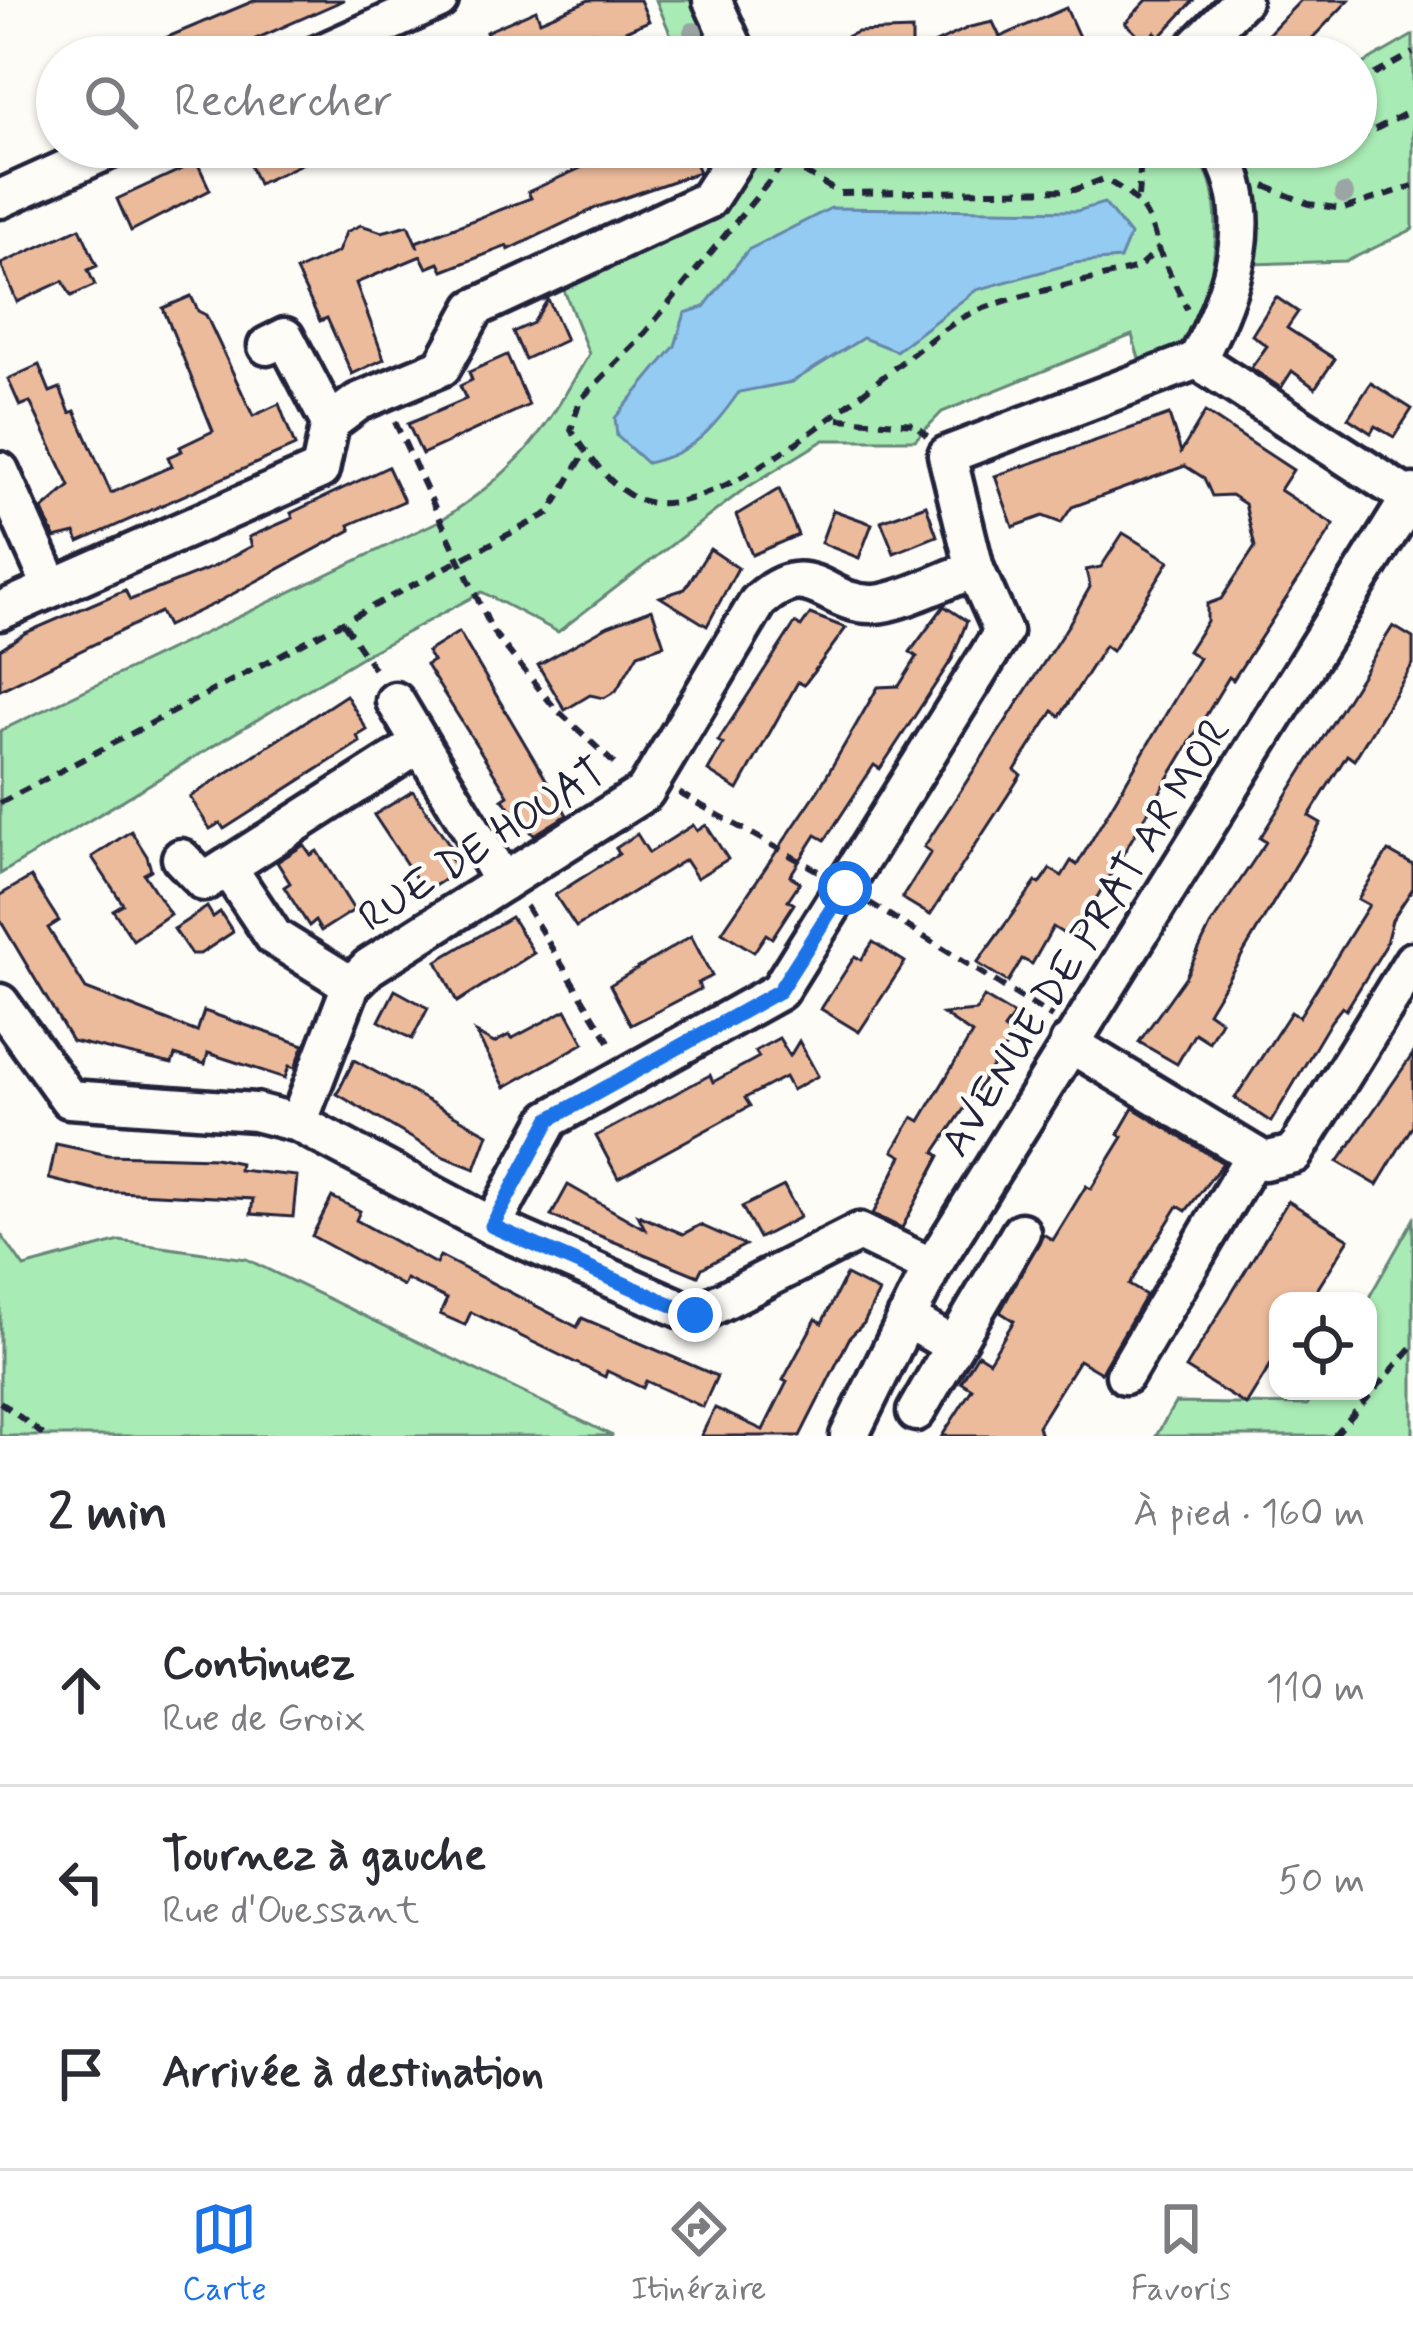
<!DOCTYPE html>
<html lang="fr">
<meta charset="utf-8">
<style>
:root{--surface:#fff;--page:#f7f7f7;--text:#2b2b33;--muted:#7c7c81;--line:#e1e1e2;--accent:#1a73e8}
body{margin:0;font-family:Mynerve,sans-serif;background:var(--page);color:var(--text)}
.controls{position:absolute;right:36px;bottom:36px;display:grid;overflow:hidden;border-radius:24px;box-shadow:0 3px 9px #0004}
.controls button{width:108px;height:108px;display:grid;place-items:center;padding:0;border:0;border-bottom:3px solid var(--line);background:var(--surface);color:var(--text);font:60px sans-serif}
.stop{position:absolute;width:36px;height:36px;margin:-27px;border:9px solid #1a73e8;border-radius:50%;background:#fff}
.stop.end{background:#1a73e8;border-color:#fff;box-shadow:0 3px 12px #0008}
.list{margin:0;padding:0;list-style:none}
h2{display:flex;justify-content:space-between;align-items:center;height:156px;margin:0;padding:0 48px;font-size:51px}
h2 small{font-size:39px;font-weight:400;color:var(--muted)}
.list li{display:grid;grid-template-columns:78px 1fr auto;gap:36px;align-items:center;box-sizing:border-box;height:192px;padding:0 48px;border-top:3px solid var(--line)}
.list b{display:block;font-size:45px;white-space:nowrap}
.list p{margin:0;font-size:39px;white-space:nowrap;color:var(--muted)}
.list em{font-size:39px;font-style:normal;color:var(--muted)}
.icon{flex:none;width:66px;height:66px;fill:none;stroke:currentColor;stroke-width:2;stroke-linecap:round;stroke-linejoin:round}
.map{position:relative;flex:none;width:1413px;height:1436px;overflow:hidden}
.search{position:absolute;background:var(--surface);box-shadow:0 3px 9px #0004;left:36px;right:36px;top:36px;height:132px;display:flex;align-items:center;gap:30px;box-sizing:border-box;padding:0 42px;border-radius:66px;color:var(--muted);font-size:45px}
.sheet{height:732px;background:var(--surface)}
nav{display:flex;justify-content:space-around;align-items:center;box-sizing:border-box;height:168px;border-top:3px solid var(--line);background:var(--surface);font-size:33px;color:var(--muted)}
nav a{display:grid;justify-items:center;gap:6px}
nav .on{color:var(--accent)}
.map>svg:first-child{display:block}
.green{fill:#a9ebb5;stroke:#668678;stroke-width:3}
.water{fill:#94cbf2;stroke:#6687a9;stroke-width:3}
.building{fill:#ecbb9c;stroke:#22223b;stroke-width:3}
.lines{fill:none;stroke-linecap:round;stroke-linejoin:round}
.minor-casing{stroke:#22223b;stroke-width:45}
.path{stroke:#22223b;stroke-width:6;stroke-dasharray:12 9;stroke-linecap:butt}
.minor{stroke:#fdfcf7;stroke-width:36}
.tree{fill:#9ba5a4}
.route{stroke:#1a73e8;stroke-width:15}
.labels{text-anchor:middle;stroke-width:9;stroke-linejoin:round;paint-order:stroke}
.street-label{font-size:42px;fill:#22223b;stroke:#fdfcf7}
</style>
<div class="map">
<svg width="1413" height="1436" viewBox="0 0 1413 1436">
<rect width="100%" height="100%" fill="#fdfcf7"/>
<filter id="ink" filterUnits="userSpaceOnUse"><feTurbulence type="fractalNoise" baseFrequency=".00833" numOctaves="2"/><feDisplacementMap in="SourceGraphic" scale="24" xChannelSelector="R" yChannelSelector="G"/><feConvolveMatrix kernelMatrix="1 2 1 2 8 2 1 2 1" color-interpolation-filters="sRGB"/></filter>
<g filter="url(#ink)">
<!-- green -->
<g class="green">
<polygon points="656,0 696,0 724,57 680,57"/>
<polygon points="1413,35 1413,229 1347,261 1251,264 1230,147 1356,147 1356,68"/>
<path d="M1018,147H1184C1236,174 1216,304 1183,341C1174,351 1153,356 1140,362L1132,335L942,412L915,440H824L743,490L558,632L482,592L365,655L0,874V731L441,520C522,468 542,435 589,354L562,285L754,150Z"/>
<polygon points="1413,1220 1413,1436 1156,1436 1175,1403 1307,1405 1316,1391 1368,1391 1367,1301"/>
<polygon points="0,1233 24,1267 120,1241 246,1259 613,1436 0,1436"/>
</g>
<!-- water -->
<path class="water" d="M1104,203L1130,235L1120,259L1074,263L976,290L896,351L863,338L792,382L739,392C713,429 693,453 647,463L617,436L615,418L675,346L685,313L704,307L748,250L831,208L1077,211Z"/>
<!-- building -->
<g class="building">
<polygon points="256,0 344,0 215,57 120,57"/>
<polygon points="589,0 640,0 649,21 597,43 592,32 536,57 496,57 486,32 536,10 540,21"/>
<polygon points="1147,0 1194,0 1160,37 1155,32 1146,43 1125,23"/>
<polygon points="1301,0 1349,0 1294,57 1246,57"/>
<polygon points="1066,8 1079,37 1048,57 801,57 857,32 912,30 912,54 970,27 993,22 1000,37"/>
<polygon points="242,147 338,147 258,184"/>
<polygon points="627,147 688,147 699,172 598,207 508,250 507,246 443,271 439,263 427,268 421,256 356,283 384,359 352,374 327,318 320,321 296,271 338,252 346,232 361,225 382,232 408,225 418,248 416,242 531,198 528,192"/>
<polygon points="197,162 210,190 131,231 117,199"/>
<polygon points="80,228 97,266 88,270 95,285 71,296 63,281 17,302 1,264"/>
<polygon points="191,296 198,311 206,315 253,416 279,404 295,446 79,542 75,533 55,538 42,510 70,486 30,402 20,406 8,379 39,365 50,392 60,388 70,413 75,411 111,493 172,466 168,457 182,451 180,447 213,431 163,308"/>
<polygon points="1276,297 1298,312 1287,328 1335,359 1315,388 1292,371 1281,388 1251,368 1267,346 1252,335"/>
<polygon points="548,299 566,340 525,359 513,332 533,323"/>
<polygon points="507,355 529,405 422,454 408,424 466,399 460,386 472,380 469,372"/>
<polygon points="1371,383 1412,409 1394,437 1375,426 1371,433 1348,418"/>
<polygon points="1205,412 1293,470 1280,490 1334,525 1233,680 1229,677 1072,939 1053,927 1032,964 1022,959 1008,982 977,963 1036,882 1040,884 1050,869 1062,876 1071,861 1077,865 1199,658 1188,651 1207,621 1207,604 1221,599 1255,547 1245,504 1231,495 1212,496 1204,478 1185,466 1072,507 1061,523 1043,516 1013,527 995,476 1169,415 1181,452"/>
<polygon points="388,467 404,501 349,525 351,530 216,603 167,626 160,612 0,690 0,649 25,633 125,590 130,600 211,568 252,546 249,537 293,518 291,513"/>
<polygon points="779,489 798,535 752,555 736,515"/>
<polygon points="926,505 937,536 894,553 881,521"/>
<polygon points="833,510 872,524 859,558 821,543"/>
<polygon points="1123,533 1169,561 1112,651 1105,646 1060,716 1053,711 1015,770 1021,775 930,915 902,898 931,852 924,847 1069,624 1090,587 1086,570 1101,567"/>
<polygon points="710,549 738,568 707,626 660,597 685,589"/>
<polygon points="944,606 967,621 952,659 880,769 874,765 825,840 816,835 790,876 800,882 788,900 794,904 772,938 766,934 754,952 722,932 819,789 878,687 899,686 917,657 910,652"/>
<polygon points="652,609 664,645 638,654 616,691 604,698 590,695 565,710 538,665 608,626"/>
<polygon points="810,614 846,628 804,685 798,682 738,790 708,771 723,744 718,741 795,623 801,627"/>
<polygon points="1393,626 1413,638 1413,664 1354,760 1347,755 1309,816 1321,823 1208,1012 1221,1021 1209,1042 1195,1033 1177,1064 1139,1042 1186,976 1210,926 1266,842 1260,838"/>
<polygon points="459,632 567,815 534,835 502,799 508,795 426,665 433,661 427,652"/>
<polygon points="346,695 367,730 357,736 360,742 224,829 220,823 210,829 190,797"/>
<polygon points="413,791 458,857 452,861 458,871 425,892 374,815"/>
<polygon points="693,825 697,831 706,825 728,859 697,878 685,860 576,927 555,895 619,854 616,848 637,834 649,853"/>
<polygon points="131,831 147,856 151,870 144,874 170,914 133,940 113,910 123,904 92,857"/>
<polygon points="304,845 311,855 317,851 354,910 321,931 315,921 309,926 284,887 290,883 277,862"/>
<polygon points="1388,851 1413,865 1413,888 1392,920 1385,947 1346,1010 1342,1007 1331,1021 1271,1122 1235,1098 1291,1012 1299,1017 1369,905 1358,899"/>
<polygon points="31,877 59,921 48,928 86,989 197,1032 204,1011 304,1045 295,1068 289,1066 285,1078 208,1053 205,1064 175,1055 172,1064 72,1041 0,920 0,895"/>
<polygon points="207,907 213,917 220,912 233,932 200,954 191,954 174,929"/>
<polygon points="511,917 534,953 457,1002 437,961"/>
<polygon points="691,936 712,976 698,983 700,989 631,1025 610,985"/>
<polygon points="873,942 905,962 859,1032 821,1009 855,956 861,960"/>
<polygon points="395,990 428,1008 412,1039 379,1021"/>
<polygon points="984,997 1014,1015 1004,1029 1013,1036 935,1152 940,1156 902,1228 873,1214 902,1156 893,1151 913,1117 920,1121 972,1034 943,1014 976,1011"/>
<polygon points="566,1010 584,1043 505,1087 476,1033 494,1043 509,1035 511,1039"/>
<polygon points="779,1038 790,1056 799,1041 818,1076 792,1090 785,1077 745,1098 750,1106 618,1178 596,1136 710,1075 713,1082 759,1057 755,1051"/>
<polygon points="1413,1054 1413,1125 1377,1185 1338,1162"/>
<polygon points="354,1060 488,1134 475,1169 444,1157 337,1094"/>
<polygon points="1133,1108 1223,1163 1186,1211 1178,1206 1129,1285 1146,1295 1104,1367 1101,1373 1079,1360 1038,1426 1041,1436 942,1436 972,1389 961,1382 978,1354 989,1361 1014,1321 1000,1312 1043,1234 1053,1240 1086,1186 1091,1189 1123,1137 1118,1134"/>
<polygon points="56,1144 108,1155 215,1158 240,1163 239,1170 297,1176 293,1217 251,1214 253,1199 98,1191 49,1179"/>
<polygon points="568,1185 645,1229 638,1215 683,1234 700,1225 745,1245 702,1268 698,1276 551,1216"/>
<polygon points="784,1186 800,1217 759,1238 742,1207"/>
<polygon points="332,1197 360,1211 356,1220 436,1264 440,1256 577,1327 582,1318 717,1376 703,1407 646,1381 643,1388 607,1371 605,1377 471,1312 465,1325 440,1314 447,1299 406,1279 403,1286 312,1236"/>
<polygon points="1288,1201 1349,1239 1310,1301 1278,1301 1278,1353 1246,1405 1186,1368"/>
<polygon points="846,1275 879,1292 864,1323 850,1337 800,1436 701,1436 715,1408 763,1430 787,1382 783,1380 816,1319 822,1323"/>
</g>
<g class="lines">
<defs>
<g id="minor">
<polyline points="712,0 738,57"/>
<polyline points="313,57 439,0"/>
<polyline points="1186,57 1242,0"/>
<path d="M1218,147C1261,216 1232,293 1197,360L1413,500"/>
<polyline points="0,199 115,147"/>
<polyline points="267,346 285,337 330,423"/>
<polyline points="0,471 52,588"/>
<polyline points="0,611 320,470 330,423 358,402 442,367 475,308 708,200 742,147"/>
<polyline points="395,701 503,882"/>
<polyline points="181,858 204,882 420,744"/>
<polyline points="228,868 274,937 351,985"/>
<polyline points="0,1003 69,1099 255,1112 298,1123 492,1226 695,1315 859,1232 932,1267"/>
<polyline points="1069,1043 1264,1161 1294,1154 1413,961"/>
<path d="M298,1123L351,985L369,967L645,792L758,602C811,554 824,606 874,604C900,603 949,578 975,569"/>
<polyline points="492,1226 550,1119 779,991 1003,632 975,569 947,455 1197,360"/>
<polyline points="906,1318 954,1346 916,1412"/>
<polyline points="954,1346 1021,1232"/>
<polyline points="1125,1375 1254,1155"/>
<polyline points="849,1436 932,1267 1413,493"/>
</g>
</defs>
<!-- minor casing -->
<use href="#minor" class="minor-casing"/>
<!-- path -->
<g class="path">
<polyline points="1356,85 1413,53"/>
<polyline points="1356,139 1413,110"/>
<path d="M779,147L786,161L638,341L580,400L571,430C587,453 607,483 633,497C715,539 895,357 962,318C996,298 1095,280 1138,268L1158,249L1187,309"/>
<polyline points="1293,147 1306,164 1340,147"/>
<path d="M786,161L839,193L1074,190L1104,179C1138,197 1149,210 1158,248"/>
<polyline points="1265,186 1309,204 1343,209 1413,186"/>
<polyline points="1138,197 1142,147"/>
<polyline points="838,419 915,424 927,436"/>
<polyline points="395,422 493,632 554,707 620,769"/>
<polyline points="344,624 379,676"/>
<polyline points="679,793 818,871"/>
<polyline points="0,803 549,513 586,451"/>
<polyline points="870,903 1052,1017"/>
<polyline points="526,906 613,1048"/>
<polyline points="0,1402 45,1436"/>
<polyline points="1334,1436 1413,1346"/>
</g>
<!-- minor -->
<use href="#minor" class="minor"/>
</g>
<!-- trees -->
<g class="tree">
<circle cx="693" cy="32" r="10"/>
<circle cx="1344" cy="194" r="10"/>
</g>
</g>
<g class="lines" filter="url(#ink)">
<!-- route -->
<polyline class="route" points="695,1315 492,1226 550,1119 779,991 845,888"/>
</g>
<g class="labels">
<!-- street labels -->
<g class="street-label">
<text transform="translate(481 843) rotate(-33)" y="15">RUE DE HOUAT</text>
<text transform="translate(1084 936) rotate(-58)" y="15">AVENUE DE PRAT AR MOR</text>
</g>
</g>
</svg>
<div class="controls">
<button><svg class="icon" aria-label="locate" viewBox="0 0 24 24"><circle cx="12" cy="12" r="6"/><path d="M12 2v4M12 18v4M2 12h4M18 12h4"/></svg></button>
</div>
<div class="stop" style="left:845px;top:888px"></div>
<div class="stop end" style="left:695px;top:1315px"></div>
<div class="search"><svg class="icon" aria-label="search" viewBox="0 0 24 24"><circle cx="10" cy="10" r="6"/><path d="M15 15l6 6"/></svg>Rechercher</div>
</div>
<section class="sheet">
<h2>2 min<small>À pied · 160 m</small></h2>
<ul class="list">
<li><svg class="icon" aria-label="ahead" viewBox="0 0 24 24"><path d="M12 20V5M6 11l6-6 6 6"/></svg><div><b>Continuez</b><p>Rue de Groix</p></div><em>110 m</em></li>
<li><svg class="icon" aria-label="left" viewBox="0 0 24 24"><path d="M17 20v-9H6M10 6l-5 5 5 5"/></svg><div><b>Tournez à gauche</b><p>Rue d'Ouessant</p></div><em>50 m</em></li>
<li><svg class="icon" aria-label="arrive" viewBox="0 0 24 24"><path d="M6 21V4h12l-3 4 3 4H6"/></svg><div><b>Arrivée à destination</b></div></li>
</ul>
</section>
<nav>
<a class="on"><svg class="icon" aria-label="map" viewBox="0 0 24 24"><path d="M3 6l6-2 6 2 6-2v14l-6 2-6-2-6 2zM9 4v14M15 6v14"/></svg>Carte</a>
<a><svg class="icon" aria-label="directions" viewBox="0 0 24 24"><path d="M12 3l9 9-9 9-9-9zM9 14v-3h6M13 9l2 2-2 2"/></svg>Itinéraire</a>
<a><svg class="icon" aria-label="saved" viewBox="0 0 24 24"><path d="M7 4h10v16l-5-4-5 4z"/></svg>Favoris</a>
</nav>
